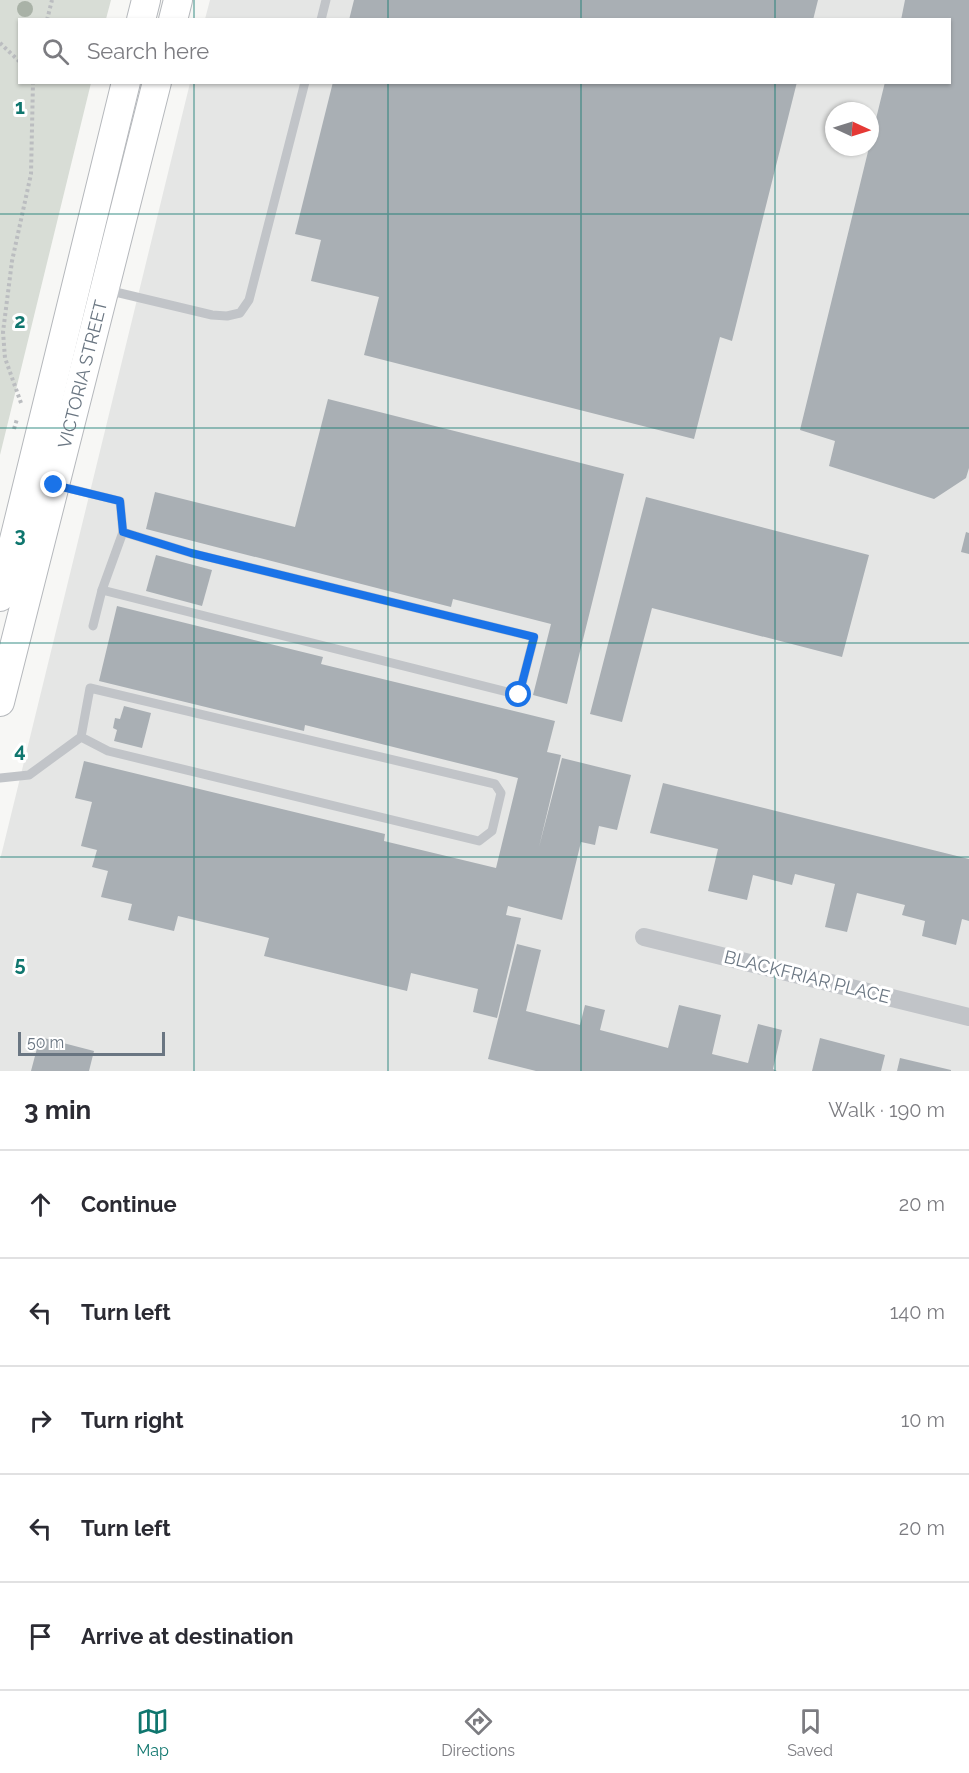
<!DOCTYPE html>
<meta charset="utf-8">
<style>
:root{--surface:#fff;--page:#f7f7f7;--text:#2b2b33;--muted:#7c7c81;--line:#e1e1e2;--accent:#0f766e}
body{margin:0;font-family:Raleway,sans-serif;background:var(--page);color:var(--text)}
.compass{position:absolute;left:825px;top:102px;width:54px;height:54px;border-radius:50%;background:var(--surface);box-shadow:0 2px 4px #0004;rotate:94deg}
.scale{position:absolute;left:18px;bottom:15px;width:147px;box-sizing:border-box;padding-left:6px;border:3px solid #6a7682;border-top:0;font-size:16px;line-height:21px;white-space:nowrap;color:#6a7682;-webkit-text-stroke:4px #fff;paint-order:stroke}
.stop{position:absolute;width:18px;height:18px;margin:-14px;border:4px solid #1a73e8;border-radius:50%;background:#fff}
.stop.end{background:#1a73e8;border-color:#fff;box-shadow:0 2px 6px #0008}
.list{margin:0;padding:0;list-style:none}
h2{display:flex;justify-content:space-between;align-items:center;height:78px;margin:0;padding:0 24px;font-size:26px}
h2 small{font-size:20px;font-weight:400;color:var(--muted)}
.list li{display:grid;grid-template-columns:39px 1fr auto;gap:18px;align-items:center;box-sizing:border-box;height:108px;padding:0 24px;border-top:2px solid var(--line)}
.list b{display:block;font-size:22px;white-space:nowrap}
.list em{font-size:20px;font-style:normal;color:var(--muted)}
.icon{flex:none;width:33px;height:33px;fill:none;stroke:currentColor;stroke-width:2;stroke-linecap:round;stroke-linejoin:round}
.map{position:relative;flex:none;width:969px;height:1071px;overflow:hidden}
.search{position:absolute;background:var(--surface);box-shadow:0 2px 4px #0004;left:18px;right:18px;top:18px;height:66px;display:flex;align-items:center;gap:15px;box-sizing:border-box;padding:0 21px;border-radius:0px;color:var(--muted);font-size:22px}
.sheet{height:618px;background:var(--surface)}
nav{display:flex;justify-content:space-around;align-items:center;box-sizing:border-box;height:84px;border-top:2px solid var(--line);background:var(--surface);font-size:16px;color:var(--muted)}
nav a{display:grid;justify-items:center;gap:3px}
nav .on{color:var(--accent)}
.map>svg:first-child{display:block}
.built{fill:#e5e6e5;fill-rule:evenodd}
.green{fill:#d8ddd6}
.building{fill:#a9afb4}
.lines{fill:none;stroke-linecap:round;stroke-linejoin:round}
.primary-casing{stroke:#b5b8bc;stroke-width:30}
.path{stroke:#bbbdc0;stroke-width:4;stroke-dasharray:3 3;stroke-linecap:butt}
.lane{stroke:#c1c4c8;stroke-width:9}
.street{stroke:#c1c4c8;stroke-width:18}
.primary{stroke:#fff;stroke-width:28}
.tree{fill:#a9b2a7}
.route{stroke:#1a73e8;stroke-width:8}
.grid{fill:none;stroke:#0f766e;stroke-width:1.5;stroke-opacity:0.55}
.labels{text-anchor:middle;stroke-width:6;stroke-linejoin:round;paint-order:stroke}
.street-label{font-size:18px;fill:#6a7682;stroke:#fff}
.grid-label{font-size:20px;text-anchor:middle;font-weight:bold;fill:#0f766e;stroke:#fff;stroke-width:6;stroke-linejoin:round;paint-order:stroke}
</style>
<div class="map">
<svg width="969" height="1071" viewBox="0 0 969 1071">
<rect width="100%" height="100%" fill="#f7f7f5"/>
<!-- built -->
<path class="built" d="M210,0H969V1071H0V860L190,83L950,82V20L205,19ZM834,111H870V147H834Z"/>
<!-- green -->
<polygon class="green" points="0,0 111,0 106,19 20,20 20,82 91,83 0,455"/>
<!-- building -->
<g class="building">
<polygon points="354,0 818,0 813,20 349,20"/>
<polygon points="905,0 969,0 969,468 966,478 934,499 829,466 835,441 800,430 885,82 950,82 950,20 901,20"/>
<polygon points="333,82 797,82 732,341 720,337 694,439 364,355 379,297 311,281 321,240 295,234"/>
<polygon points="328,399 624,474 567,704 533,695 551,624 453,599 451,607 146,529 155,492 295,527"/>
<polygon points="646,497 869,555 842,657 652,608 622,722 590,714"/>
<polygon points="966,532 969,533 969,554 961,552"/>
<polygon points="156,555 212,570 202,606 146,591"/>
<polygon points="117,606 323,657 321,664 555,721 547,752 561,755 539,847 562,758 631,775 617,830 599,826 595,845 581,842 562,920 508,906 506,915 521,918 497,1018 473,1012 478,989 411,973 407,991 264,956 269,938 178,916 174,931 128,920 132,904 101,897 108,871 92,867 97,850 81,846 92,802 75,798 84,761 385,834 384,841 496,868 518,778 305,725 304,731 99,681"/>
<polygon points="124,706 151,713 142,748 114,741 117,730 113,728 115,718 120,719"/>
<polygon points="663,783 969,859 969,921 962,919 956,945 922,936 925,921 902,915 905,905 857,893 847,932 825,927 835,884 795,874 792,885 753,875 747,900 708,891 718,849 650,833"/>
<polygon points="517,944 541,950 526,1011 580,1025 585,1005 605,1010 600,1030 668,1048 679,1005 721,1015 712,1054 748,1063 758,1024 782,1030 773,1069 777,1071 536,1071 488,1059"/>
<polygon points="40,1037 94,1051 89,1071 31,1071"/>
<polygon points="820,1038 885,1055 881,1071 812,1071"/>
<polygon points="900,1058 951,1070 951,1071 897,1071"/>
</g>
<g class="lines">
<defs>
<g id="primary">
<polyline points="141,20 146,0"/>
<polyline points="173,20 178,0"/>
<polyline points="0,597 126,82"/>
<path id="s1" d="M0,702L157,82"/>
</g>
</defs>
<!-- primary casing -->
<use href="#primary" class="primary-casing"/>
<!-- path -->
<g class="path">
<polyline points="47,20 52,0"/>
<polyline points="0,43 20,62"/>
<polyline points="21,403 5,358 3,332 12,261 31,174 33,82"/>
<polyline points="14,429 17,419"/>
</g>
<!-- lane -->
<g class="lane">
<polyline points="321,20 326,0"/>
<polyline points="107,290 212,315 227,316 240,313 249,300 305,82"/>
<polyline points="59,486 120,501 123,532 191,553 534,637 519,695 102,590 93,626"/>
<polyline points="102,590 123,532"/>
<polyline points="0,778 29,775 81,737 90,688 495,784 501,793 492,831 479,841 108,751 81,737"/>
</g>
<!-- street -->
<polyline class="street" points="644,937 969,1017"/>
<!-- primary -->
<use href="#primary" class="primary"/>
</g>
<!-- trees -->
<circle class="tree" cx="25" cy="9" r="8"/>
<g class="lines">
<!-- route -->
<polyline class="route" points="54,485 120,501 123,532 191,553 534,637 519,695"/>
</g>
<!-- grid -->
<path class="grid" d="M194,0V20M388,0V20M581,0V20M775,0V20M194,82V1071M388,82V1071M581,82V1071M775,82V1071M0,214H969M0,428H969M0,643H969M0,857H969"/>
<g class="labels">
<!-- street labels -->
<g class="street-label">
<text dy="6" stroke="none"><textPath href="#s1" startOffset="338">VICTORIA STREET</textPath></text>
<text transform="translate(807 977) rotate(14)" y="6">BLACKFRIAR PLACE</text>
</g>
</g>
<g class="grid-label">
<text x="20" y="114">1</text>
<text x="20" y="328">2</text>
<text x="20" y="542">3</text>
<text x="20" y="757">4</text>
<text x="20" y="971">5</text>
</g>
</svg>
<svg class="compass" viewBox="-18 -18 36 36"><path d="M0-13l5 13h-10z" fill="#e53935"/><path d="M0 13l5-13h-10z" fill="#7c7c81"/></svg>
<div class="scale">50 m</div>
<div class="stop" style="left:519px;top:695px"></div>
<div class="stop end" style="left:54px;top:485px"></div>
<div class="search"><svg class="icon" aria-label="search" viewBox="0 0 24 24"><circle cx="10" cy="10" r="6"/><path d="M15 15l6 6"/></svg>Search here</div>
</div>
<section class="sheet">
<h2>3 min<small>Walk · 190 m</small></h2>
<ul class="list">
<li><svg class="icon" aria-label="ahead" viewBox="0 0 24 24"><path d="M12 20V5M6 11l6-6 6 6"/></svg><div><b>Continue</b></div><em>20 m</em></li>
<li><svg class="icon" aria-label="left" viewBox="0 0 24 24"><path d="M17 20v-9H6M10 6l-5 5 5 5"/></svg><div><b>Turn left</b></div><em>140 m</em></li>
<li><svg class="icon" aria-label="right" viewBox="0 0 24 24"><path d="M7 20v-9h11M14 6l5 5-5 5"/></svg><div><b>Turn right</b></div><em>10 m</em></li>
<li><svg class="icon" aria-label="left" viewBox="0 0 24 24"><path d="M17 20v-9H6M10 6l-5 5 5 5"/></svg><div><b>Turn left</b></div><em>20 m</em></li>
<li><svg class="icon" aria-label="arrive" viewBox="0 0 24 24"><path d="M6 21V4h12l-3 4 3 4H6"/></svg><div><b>Arrive at destination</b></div></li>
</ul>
</section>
<nav>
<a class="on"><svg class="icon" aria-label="map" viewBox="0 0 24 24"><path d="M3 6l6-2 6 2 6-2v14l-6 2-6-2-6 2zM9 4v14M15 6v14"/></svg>Map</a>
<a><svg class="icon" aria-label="directions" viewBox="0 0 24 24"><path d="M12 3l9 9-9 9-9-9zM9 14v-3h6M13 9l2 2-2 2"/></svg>Directions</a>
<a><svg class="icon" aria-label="saved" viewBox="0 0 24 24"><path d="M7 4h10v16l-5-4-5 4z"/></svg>Saved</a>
</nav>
